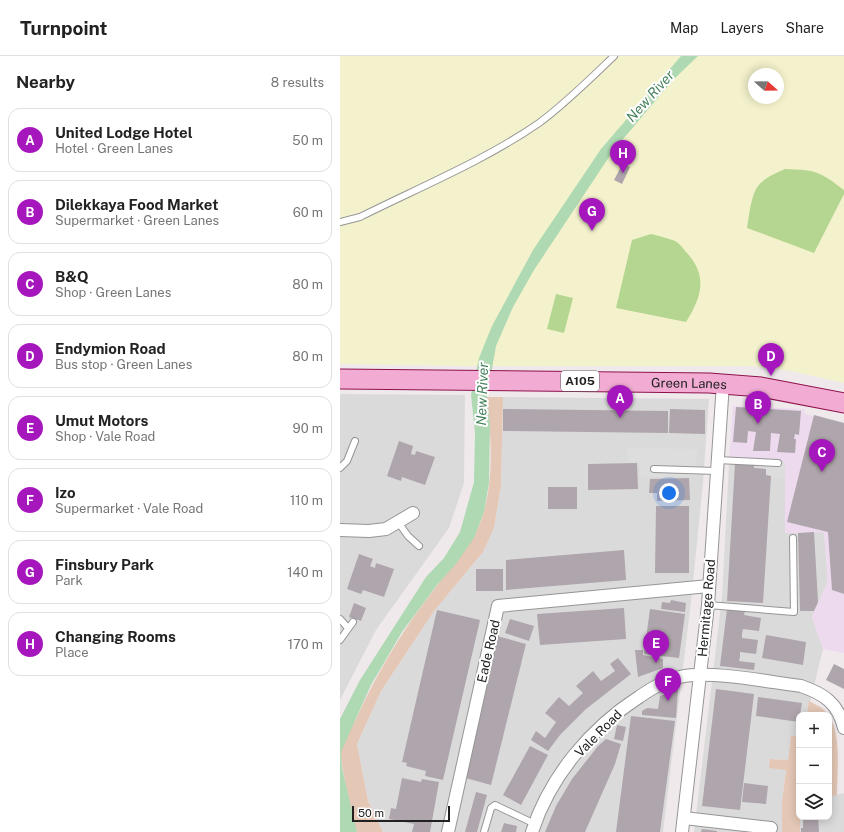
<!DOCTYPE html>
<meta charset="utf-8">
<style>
:root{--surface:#fff;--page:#f6f6f6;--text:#222;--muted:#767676;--line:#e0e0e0;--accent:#a516bc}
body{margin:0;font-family:"Public Sans",sans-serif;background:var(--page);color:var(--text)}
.controls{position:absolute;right:12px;bottom:12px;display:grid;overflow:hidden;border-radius:8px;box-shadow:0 2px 10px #0003}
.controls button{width:36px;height:36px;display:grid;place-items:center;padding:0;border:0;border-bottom:1px solid var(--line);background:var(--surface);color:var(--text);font:20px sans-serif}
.compass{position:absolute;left:408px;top:12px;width:36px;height:36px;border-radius:50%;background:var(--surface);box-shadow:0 2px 10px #0003;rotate:110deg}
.scale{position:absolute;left:12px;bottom:10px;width:98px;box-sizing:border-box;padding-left:4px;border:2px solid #212121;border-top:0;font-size:11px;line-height:14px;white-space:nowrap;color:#212121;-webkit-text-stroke:3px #fff;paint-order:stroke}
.you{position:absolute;left:329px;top:437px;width:14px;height:14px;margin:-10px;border:3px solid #fff;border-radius:50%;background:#1a73e8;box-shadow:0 0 0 6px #1a73e833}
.badge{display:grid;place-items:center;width:26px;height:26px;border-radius:50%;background:var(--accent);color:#fff;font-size:13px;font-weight:700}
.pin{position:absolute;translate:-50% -33px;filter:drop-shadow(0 1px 2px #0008)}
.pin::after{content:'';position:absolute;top:21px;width:14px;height:12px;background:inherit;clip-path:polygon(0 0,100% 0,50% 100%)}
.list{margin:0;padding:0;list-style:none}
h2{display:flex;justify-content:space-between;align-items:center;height:52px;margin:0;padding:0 16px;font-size:17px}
h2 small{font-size:13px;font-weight:400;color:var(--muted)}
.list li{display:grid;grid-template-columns:26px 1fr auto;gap:12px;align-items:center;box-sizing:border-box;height:64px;margin:0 8px 8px;padding:0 8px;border:1px solid var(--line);border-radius:12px}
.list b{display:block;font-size:15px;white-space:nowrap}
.list p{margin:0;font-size:13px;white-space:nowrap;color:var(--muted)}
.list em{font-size:13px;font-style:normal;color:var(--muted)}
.icon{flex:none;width:22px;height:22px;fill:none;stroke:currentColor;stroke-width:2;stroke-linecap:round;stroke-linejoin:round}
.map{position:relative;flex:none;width:504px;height:776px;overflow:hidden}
header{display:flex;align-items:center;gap:24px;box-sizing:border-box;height:56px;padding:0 20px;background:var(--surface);border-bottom:1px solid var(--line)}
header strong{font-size:19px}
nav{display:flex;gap:22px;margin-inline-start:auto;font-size:14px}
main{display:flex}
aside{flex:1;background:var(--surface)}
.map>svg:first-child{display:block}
.residential{fill:#dbdadb}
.commercial{fill:#eddaef}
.grass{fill:#e4c7b5}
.park{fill:#f4f2cc;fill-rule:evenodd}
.pitch{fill:#b5d690}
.parking{fill:#ddd}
.water{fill:#aed9b2}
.building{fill:#afa5ac}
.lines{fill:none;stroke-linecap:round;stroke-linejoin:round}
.lane-casing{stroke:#959595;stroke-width:8}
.street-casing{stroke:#959595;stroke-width:14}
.primary-casing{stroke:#8d114b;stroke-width:21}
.lane{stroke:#fff;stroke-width:6}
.street{stroke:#fff;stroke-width:12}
.primary{stroke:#f2acd4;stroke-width:19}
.labels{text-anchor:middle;stroke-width:4;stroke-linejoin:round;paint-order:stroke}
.shield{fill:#fff;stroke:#646464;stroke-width:1}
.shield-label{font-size:12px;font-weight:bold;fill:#212121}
.street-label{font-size:13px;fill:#212121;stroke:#fff}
.water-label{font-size:14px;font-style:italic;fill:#46825b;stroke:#fff}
</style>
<header>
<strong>Turnpoint</strong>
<nav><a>Map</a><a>Layers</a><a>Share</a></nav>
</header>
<main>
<aside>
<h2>Nearby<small>8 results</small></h2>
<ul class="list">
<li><span class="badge">A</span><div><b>United Lodge Hotel</b><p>Hotel · Green Lanes</p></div><em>50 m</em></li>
<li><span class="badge">B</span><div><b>Dilekkaya Food Market</b><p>Supermarket · Green Lanes</p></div><em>60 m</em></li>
<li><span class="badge">C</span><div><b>B&amp;Q</b><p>Shop · Green Lanes</p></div><em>80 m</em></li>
<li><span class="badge">D</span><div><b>Endymion Road</b><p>Bus stop · Green Lanes</p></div><em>80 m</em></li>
<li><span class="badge">E</span><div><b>Umut Motors</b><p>Shop · Vale Road</p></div><em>90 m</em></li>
<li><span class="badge">F</span><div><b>Izo</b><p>Supermarket · Vale Road</p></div><em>110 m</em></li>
<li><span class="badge">G</span><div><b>Finsbury Park</b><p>Park</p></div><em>140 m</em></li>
<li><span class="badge">H</span><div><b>Changing Rooms</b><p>Place</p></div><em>170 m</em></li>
</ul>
</aside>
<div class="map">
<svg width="504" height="776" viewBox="0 0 504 776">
<rect width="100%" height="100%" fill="#f0e9ec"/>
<!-- residential -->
<g class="residential">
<polygon points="0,338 125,339 124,427 109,472 36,574 0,644"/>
<polygon points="163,341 369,343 363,427 351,546 323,776 43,776 28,745 17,688 41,635 94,555 143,496 154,472 161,429"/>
<polygon points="389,407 445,411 445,477 484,476 488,525 472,561 483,593 467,659 459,659 459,681 451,680 448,704 430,703 446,714 442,746 442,776 354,776 382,541"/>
<polygon points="504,737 504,776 460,776 460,761 489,761 489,741"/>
</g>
<!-- commercial -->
<polygon class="commercial" points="393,350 464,353 465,358 504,367 504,597 483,593 472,561 488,525 484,476 445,477 445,411 389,407"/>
<!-- grass -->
<g class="grass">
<path d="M147,341H163L161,429L154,472L143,496L94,555L41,635L17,688L28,745L43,776H17C13,760 0,709 1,696C3,685 11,673 16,663C38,615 63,573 96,531C114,507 136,486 144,455C154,420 151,377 147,341Z"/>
<polygon points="469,645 482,652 489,659 467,659"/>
<path d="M489,659C502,682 497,714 497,739L489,741Z"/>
<polygon points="451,679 459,681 459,749 457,752 460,761 460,776 442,776 442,746 446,714 429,712 430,703 448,704"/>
</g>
<!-- park -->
<path class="park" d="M0,0H504V327L451,315L410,310H125L0,308ZM414,18H438V42H414Z"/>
<!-- pitch -->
<g class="pitch">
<path d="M445,113C476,114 479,115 504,134V138L474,197L407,172C409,161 411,139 418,130C424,122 436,117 445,113Z"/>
<path d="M311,178C319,180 328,182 335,185C339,187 343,192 346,196C369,220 361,242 346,266L276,252L292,184Z"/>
<polygon points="216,238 233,242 224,277 207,273"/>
</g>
<!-- parking -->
<g class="parking">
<polygon points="287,392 357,393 356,420 300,421 300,406 288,406"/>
<polygon points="427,404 445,405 445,422 431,422 431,420 426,419"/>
</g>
<!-- water -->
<polygon class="water" points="341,0 358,0 333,24 273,95 194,214 173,251 156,290 147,341 150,369 149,427 144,456 134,482 115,509 97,529 62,576 31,629 1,696 2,712 17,776 0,776 0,663 20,624 86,521 104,502 120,476 134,426 135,377 131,339 139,302 152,270 193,194 261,93"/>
<!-- building -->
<g class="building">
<polygon points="283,107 290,111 282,128 274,124"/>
<polygon points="396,351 461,355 459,379 455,378 454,383 456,383 455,397 437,396 440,378 431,377 430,395 413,395 416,376 408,375 407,387 393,386"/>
<polygon points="163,353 328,355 328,377 163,375"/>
<polygon points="330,353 365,354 365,378 329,377"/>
<polygon points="474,359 504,367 504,538 492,534 488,476 447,466"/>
<polygon points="59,385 73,390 71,398 75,399 76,395 95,401 85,429 62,421 61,425 47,420"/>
<polygon points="297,407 298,433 248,434 248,408"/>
<polygon points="395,407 414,408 414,412 426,413 426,419 431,420 423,547 387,545"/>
<polygon points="349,422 350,444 317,445 317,437 309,437 310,423"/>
<rect x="208" y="431" width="29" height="22"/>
<polygon points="316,450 349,450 349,517 315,517"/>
<polygon points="474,476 478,546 474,555 460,555 458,477"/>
<polygon points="284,494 286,524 166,534 166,504"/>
<polygon points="19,498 33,503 30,510 35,512 36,507 54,513 44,541 23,534 21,538 7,533"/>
<rect x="136" y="513" width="27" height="22"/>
<polygon points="331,544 346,547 345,556 321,553 322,546 330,547"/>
<polygon points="14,547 26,552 21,565 9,561"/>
<polygon points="284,552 286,583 200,589 197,558"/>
<polygon points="310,553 345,558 339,602 304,598"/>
<polygon points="387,553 405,555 404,559 421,562 419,575 403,573 402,578 402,582 418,584 416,598 400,596 400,601 399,605 415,607 414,614 380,610"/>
<polygon points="97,554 140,564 103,724 85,720 86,715 66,710 67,707 62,706"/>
<polygon points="170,563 194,570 189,585 165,577"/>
<polygon points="426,579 466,586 463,609 422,602"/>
<polygon points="157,580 186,588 151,729 122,721"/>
<polygon points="295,594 303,594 303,599 323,603 323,612 298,621"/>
<polygon points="278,602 291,618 246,653 220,679 208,695 191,684 196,675 205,682 216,666 205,657 219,641 229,650 243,637 236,630 253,615 261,625 275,615 270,608"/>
<polygon points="494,608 504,613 504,633 486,624"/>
<polygon points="376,633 414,638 400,754 362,750"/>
<polygon points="338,634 336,662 302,659 302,655 307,652 318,653 320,640"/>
<polygon points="418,641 462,647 459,666 416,660"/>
<polygon points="291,660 335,665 320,776 276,776"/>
<polygon points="277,669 286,671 283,685 274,683"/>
<polygon points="266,683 281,688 275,708 245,776 205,776 216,750 232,723 258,690"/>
<polygon points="190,690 208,699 181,749 163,739"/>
<polygon points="62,722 81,726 82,723 99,726 90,776 72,776 74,768 49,763 51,752 56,753"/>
<polygon points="404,727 428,730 426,748 402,746"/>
<polygon points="136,736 147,739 137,776 125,776"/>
<polygon points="463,761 478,761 479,776 461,776 461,772 463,772"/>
<polygon points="164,767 177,770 176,776 161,776"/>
<polygon points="362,773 377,775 377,776 361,776"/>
</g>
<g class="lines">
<defs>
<g id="lane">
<path d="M0,166L20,161C80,131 144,105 199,67C226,47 250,23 274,0"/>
<polyline points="377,404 438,407"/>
<polyline points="0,412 7,405 15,385"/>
<polyline points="314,413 376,415"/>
<polyline points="58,466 68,480 79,490"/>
<polyline points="368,549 454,556 453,482"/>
<polyline points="0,563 8,572"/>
<polyline points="0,584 13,566"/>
<polyline points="144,776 151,752 155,749 195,768"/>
</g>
<g id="street">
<polyline points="0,474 29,475 46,473 73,457"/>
<polyline points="344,762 431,772"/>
<polyline points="108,776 158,550 369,530"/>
<path d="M192,776C210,720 251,672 299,641C312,632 325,624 340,621C371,614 428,626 461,630C484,638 498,647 504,672"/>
<polyline points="342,776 368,549 383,327"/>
</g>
<g id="primary">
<path id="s1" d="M0,323L369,327L421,331L504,347"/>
</g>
</defs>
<!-- lane casing -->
<use href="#lane" class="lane-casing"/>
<!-- street casing -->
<use href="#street" class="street-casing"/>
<!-- primary casing -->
<use href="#primary" class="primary-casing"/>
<!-- lane -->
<use href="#lane" class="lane"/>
<!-- street -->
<use href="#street" class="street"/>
<!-- primary -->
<use href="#primary" class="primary"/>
</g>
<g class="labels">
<!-- shield labels -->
<rect class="shield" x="221" y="315" width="38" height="20" rx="3"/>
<g class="shield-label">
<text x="240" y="329">A105</text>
</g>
<!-- street labels -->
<g class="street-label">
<text dy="5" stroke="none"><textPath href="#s1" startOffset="349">Green Lanes</textPath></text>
<text transform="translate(366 552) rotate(-85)" y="5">Hermitage Road</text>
<text transform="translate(148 595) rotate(-77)" y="5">Eade Road</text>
<text transform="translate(258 677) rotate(-45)" y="5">Vale Road</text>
</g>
<!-- water labels -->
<g class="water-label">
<text transform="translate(310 40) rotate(-48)" y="5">New River</text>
<text transform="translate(142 338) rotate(-88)" y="5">New River</text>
</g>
</g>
</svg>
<div class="controls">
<button>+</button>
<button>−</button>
<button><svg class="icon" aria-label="layers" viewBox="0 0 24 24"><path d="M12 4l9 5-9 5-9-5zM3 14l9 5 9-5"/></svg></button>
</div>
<svg class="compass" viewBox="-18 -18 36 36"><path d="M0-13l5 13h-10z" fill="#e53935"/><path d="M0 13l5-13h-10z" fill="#767676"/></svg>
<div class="scale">50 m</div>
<div class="you"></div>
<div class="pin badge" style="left:280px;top:362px">A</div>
<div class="pin badge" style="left:418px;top:368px">B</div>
<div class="pin badge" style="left:482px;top:416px">C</div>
<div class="pin badge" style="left:431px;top:320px">D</div>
<div class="pin badge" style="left:316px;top:607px">E</div>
<div class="pin badge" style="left:328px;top:645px">F</div>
<div class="pin badge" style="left:252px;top:175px">G</div>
<div class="pin badge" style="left:283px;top:117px">H</div>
</div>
</main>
